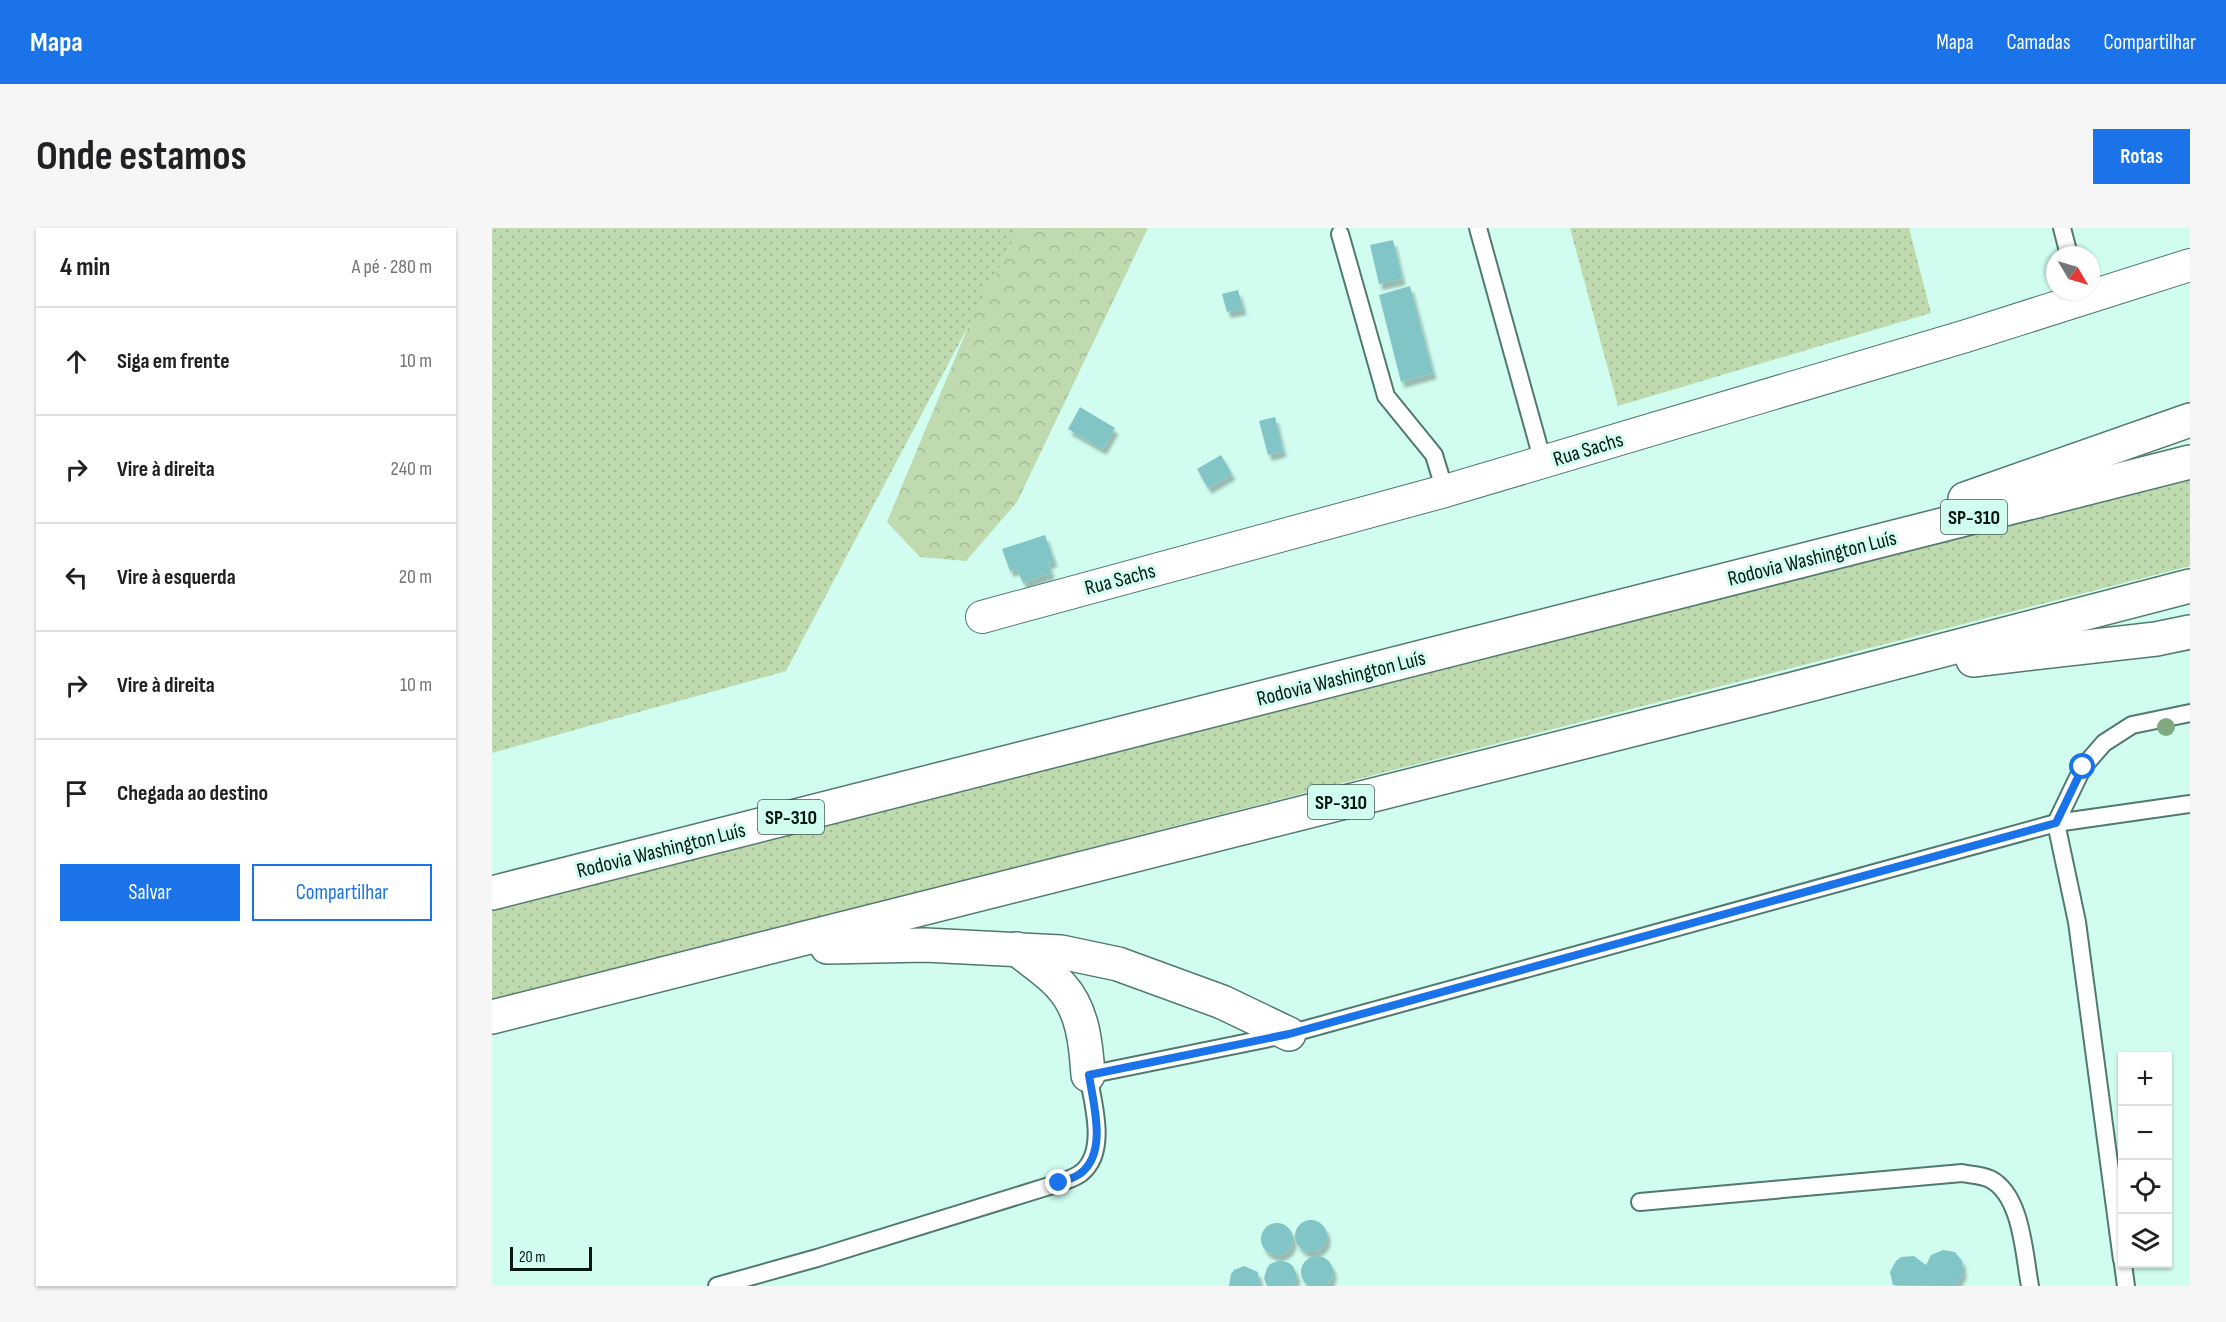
<!DOCTYPE html>
<html lang="pt">
<meta charset="utf-8">
<style>
:root{--surface:#fff;--page:#f6f6f6;--text:#202124;--muted:#757577;--line:#e0e0e0;--accent:#1a73e8}
body{margin:0;font-family:"Sofia Sans Condensed",sans-serif;background:var(--page);color:var(--text)}
.controls{position:absolute;right:18px;bottom:18px;display:grid;overflow:hidden;border-radius:0px;box-shadow:0 2px 4px #0004}
.controls button{width:54px;height:54px;display:grid;place-items:center;padding:0;border:0;border-bottom:2px solid var(--line);background:var(--surface);color:var(--text);font:30px sans-serif}
.compass{position:absolute;left:1554px;top:18px;width:54px;height:54px;border-radius:50%;background:var(--surface);box-shadow:0 2px 4px #0004;rotate:128deg}
.scale{position:absolute;left:18px;bottom:15px;width:82px;box-sizing:border-box;padding-left:6px;border:3px solid #061613;border-top:0;font-size:16px;line-height:21px;white-space:nowrap;color:#061613;-webkit-text-stroke:4px #d0fdf0;paint-order:stroke}
.stop{position:absolute;width:18px;height:18px;margin:-14px;border:4px solid #1a73e8;border-radius:50%;background:#fff}
.stop.end{background:#1a73e8;border-color:#fff;box-shadow:0 2px 6px #0008}
.list{margin:0;padding:0;list-style:none}
h2{display:flex;justify-content:space-between;align-items:center;height:78px;margin:0;padding:0 24px;font-size:26px}
h2 small{font-size:20px;font-weight:400;color:var(--muted)}
.list li{display:grid;grid-template-columns:39px 1fr auto;gap:18px;align-items:center;box-sizing:border-box;height:108px;padding:0 24px;border-top:2px solid var(--line)}
.list b{display:block;font-size:22px;white-space:nowrap}
.list em{font-size:20px;font-style:normal;color:var(--muted)}
.actions{display:flex;gap:12px;padding:18px 24px}
.actions a{flex:1;padding:14px 0;border:2px solid var(--accent);border-radius:0px;text-align:center;font-size:21px;color:var(--accent)}
.actions .main{background:var(--accent);color:#fff}
.icon{flex:none;width:33px;height:33px;fill:none;stroke:currentColor;stroke-width:2;stroke-linecap:round;stroke-linejoin:round}
.map{position:relative;flex:none;width:1698px;height:1058px;overflow:hidden;border-radius:0px}
header{display:flex;align-items:center;gap:36px;box-sizing:border-box;height:84px;padding:0 30px;background:var(--accent);color:#fff}
header strong{font-size:28px}
nav{display:flex;gap:33px;margin-inline-start:auto;font-size:21px}
.intro{display:flex;align-items:center;justify-content:space-between;box-sizing:border-box;height:144px;padding:0 36px}
h1{margin:0;font-size:42px}
.button{padding:15px 27px;border-radius:0px;background:var(--accent);color:#fff;font-size:21px;font-weight:700}
main{display:flex;gap:36px;padding:0 36px}
aside{flex:1;background:var(--surface);border-radius:0px;box-shadow:0 2px 4px #0004}
.map>svg:first-child{display:block}
.grass{fill:url(#grass-dots)}
.forest{fill:url(#forest-crowns)}
.building{fill:#81c5c6;filter:url(#shadow)}
.lines{fill:none;stroke-linecap:round;stroke-linejoin:round}
.lane-casing{stroke:#51796e;stroke-width:20}
.street-casing{stroke:#51796e;stroke-width:34}
.highway-casing{stroke:#51796e;stroke-width:36}
.lane{stroke:#fff;stroke-width:16}
.street{stroke:#fff;stroke-width:32}
.highway{stroke:#fff;stroke-width:33}
.tree{fill:#81a981}
.route{stroke:#1a73e8;stroke-width:8}
.labels{text-anchor:middle;stroke-width:6;stroke-linejoin:round;paint-order:stroke}
.shield{fill:#d0fdf0;stroke:#435b55;stroke-width:1.5}
.shield-label{font-size:20px;font-weight:bold;fill:#061613}
.street-label{font-size:21px;fill:#061613;stroke:#d0fdf0}
</style>
<header>
<strong>Mapa</strong>
<nav><a>Mapa</a><a>Camadas</a><a>Compartilhar</a></nav>
</header>
<div class="intro"><h1>Onde estamos</h1><a class="button">Rotas</a></div>
<main>
<aside>
<h2>4 min<small>A pé · 280 m</small></h2>
<ul class="list">
<li><svg class="icon" aria-label="ahead" viewBox="0 0 24 24"><path d="M12 20V5M6 11l6-6 6 6"/></svg><div><b>Siga em frente</b></div><em>10 m</em></li>
<li><svg class="icon" aria-label="right" viewBox="0 0 24 24"><path d="M7 20v-9h11M14 6l5 5-5 5"/></svg><div><b>Vire à direita</b></div><em>240 m</em></li>
<li><svg class="icon" aria-label="left" viewBox="0 0 24 24"><path d="M17 20v-9H6M10 6l-5 5 5 5"/></svg><div><b>Vire à esquerda</b></div><em>20 m</em></li>
<li><svg class="icon" aria-label="right" viewBox="0 0 24 24"><path d="M7 20v-9h11M14 6l5 5-5 5"/></svg><div><b>Vire à direita</b></div><em>10 m</em></li>
<li><svg class="icon" aria-label="arrive" viewBox="0 0 24 24"><path d="M6 21V4h12l-3 4 3 4H6"/></svg><div><b>Chegada ao destino</b></div></li>
</ul>
<div class="actions"><a class="main">Salvar</a><a>Compartilhar</a></div>
</aside>
<div class="map">
<svg width="1698" height="1058" viewBox="0 0 1698 1058">
<defs>
<pattern id="grass-dots" width="8" height="8" patternUnits="userSpaceOnUse" patternTransform="scale(1.5)"><rect width="8" height="8" fill="#bedaae"/><path d="M2 2h.1M6 6h.1" fill="none" stroke="#a2ba95" stroke-width="1.8" stroke-linecap="round"/></pattern>
<pattern id="forest-crowns" width="20" height="18" patternUnits="userSpaceOnUse" patternTransform="scale(1.5)"><rect width="20" height="18" fill="#bedaae"/><path d="M2 6a3 3 0 1 1 6 0M12 15a3 3 0 1 1 6 0" fill="none" stroke="#a2ba95"/></pattern>
<filter id="shadow"><feDropShadow dx="3.5" dy="6" stdDeviation="1.5" flood-color="#0004"/></filter>
</defs>
<rect width="100%" height="100%" fill="#d0fdf0"/>
<!-- grass -->
<g class="grass">
<polygon points="0,0 528,0 294,443 0,525"/>
<polygon points="1078,0 1417,0 1439,85 1126,178"/>
<polygon points="1698,249 1698,338 0,773 0,683"/>
</g>
<!-- forest -->
<polygon class="forest" points="528,0 656,0 525,274 474,333 428,329 395,294 479,92"/>
<!-- building -->
<g class="building">
<polygon points="901,12 910,51 887,56 878,17"/>
<polygon points="918,58 941,145 909,154 887,67"/>
<polygon points="746,62 751,81 735,84 730,66"/>
<polygon points="588,179 623,200 611,221 576,201"/>
<polygon points="783,189 791,223 776,227 767,193"/>
<polygon points="729,227 740,246 716,260 705,241"/>
<polygon points="553,307 562,333 556,335 559,345 531,355 525,341 518,343 510,321"/>
<circle cx="819" cy="1008" r="16"/>
<circle cx="785" cy="1011" r="16"/>
<polygon points="1451,1022 1463,1024 1470,1033 1471,1045 1465,1055 1460,1058 1401,1057 1398,1044 1404,1033 1409,1029 1422,1028 1434,1037 1439,1027"/>
<circle cx="825" cy="1044" r="16"/>
<polygon points="788,1032 797,1035 801,1038 805,1048 801,1058 776,1058 774,1056 772,1050 775,1040 778,1036"/>
<polygon points="752,1038 766,1044 768,1058 737,1058 739,1046 742,1042"/>
</g>
<g class="lines">
<defs>
<g id="lane">
<polyline points="986,0 1051,234"/>
<polyline points="1570,0 1577,27"/>
<polyline points="848,6 894,168 942,227 953,263"/>
<path d="M1148,974L1470,945C1479,947 1490,947 1498,951C1530,967 1532,1027 1538,1058"/>
<polyline points="1630,1032 1585,694 1564,595 1591,539 1612,515 1640,497 1698,485"/>
<polyline points="1631,1036 1634,1058"/>
<path d="M225,1058L325,1030L567,955C574,952 583,950 589,945C616,924 601,875 596,847L797,806L1564,595L1698,576"/>
</g>
<polyline id="street" points="490,389 953,263 1474,108 1698,37"/>
<g id="highway">
<polyline points="1473,271 1698,192"/>
<polyline points="1481,432 1664,411 1698,404"/>
<polyline points="0,665 1698,234"/>
<polyline points="335,719 433,717 569,724 626,736 730,774 797,806"/>
<path d="M525,721C539,733 557,744 569,758C591,782 594,816 596,847"/>
<polyline points="0,789 1278,467 1698,358"/>
</g>
</defs>
<!-- lane casing -->
<use href="#lane" class="lane-casing"/>
<!-- street casing -->
<use href="#street" class="street-casing"/>
<!-- highway casing -->
<use href="#highway" class="highway-casing"/>
<!-- lane -->
<use href="#lane" class="lane"/>
<!-- street -->
<use href="#street" class="street"/>
<!-- highway -->
<use href="#highway" class="highway"/>
</g>
<!-- trees -->
<circle class="tree" cx="1674" cy="499" r="9"/>
<g class="lines">
<!-- route -->
<path class="route" d="M567,955C574,952 583,950 589,945C616,924 601,875 597,847L797,806L1564,595L1591,539"/>
</g>
<g class="labels">
<!-- shield labels -->
<g class="shield">
<rect x="1449" y="272" width="66" height="34" rx="4.5"/>
<rect x="816" y="557" width="66" height="34" rx="4.5"/>
<rect x="266" y="572" width="66" height="34" rx="4.5"/>
</g>
<g class="shield-label">
<text x="1482" y="296">SP-310</text>
<text x="849" y="581">SP-310</text>
<text x="299" y="596">SP-310</text>
</g>
<!-- street labels -->
<g class="street-label">
<text transform="translate(1096 221) rotate(-17)" y="7">Rua Sachs</text>
<text transform="translate(1320 330) rotate(-14)" y="7">Rodovia Washington Luís</text>
<text transform="translate(628 351) rotate(-15)" y="7">Rua Sachs</text>
<text transform="translate(849 450) rotate(-14)" y="7">Rodovia Washington Luís</text>
<text transform="translate(169 622) rotate(-14)" y="7">Rodovia Washington Luís</text>
</g>
</g>
</svg>
<div class="controls">
<button>+</button>
<button>−</button>
<button><svg class="icon" aria-label="locate" viewBox="0 0 24 24"><circle cx="12" cy="12" r="6"/><path d="M12 2v4M12 18v4M2 12h4M18 12h4"/></svg></button>
<button><svg class="icon" aria-label="layers" viewBox="0 0 24 24"><path d="M12 4l9 5-9 5-9-5zM3 14l9 5 9-5"/></svg></button>
</div>
<svg class="compass" viewBox="-18 -18 36 36"><path d="M0-13l5 13h-10z" fill="#e53935"/><path d="M0 13l5-13h-10z" fill="#757577"/></svg>
<div class="scale">20 m</div>
<div class="stop" style="left:1591px;top:539px"></div>
<div class="stop end" style="left:567px;top:955px"></div>
</div>
</main>
